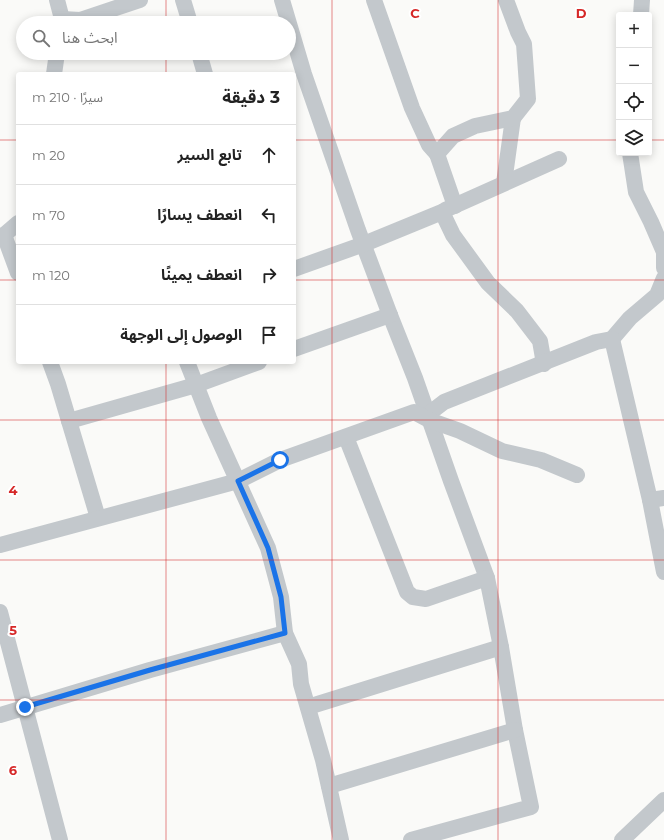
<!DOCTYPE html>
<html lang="ar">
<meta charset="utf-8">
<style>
:root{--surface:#fff;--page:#f2f2f2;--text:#222;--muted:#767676;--line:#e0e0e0}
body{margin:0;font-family:Montserrat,"Noto Sans Arabic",sans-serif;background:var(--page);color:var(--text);direction:rtl}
.controls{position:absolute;right:12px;top:12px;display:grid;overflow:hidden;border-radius:4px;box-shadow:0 2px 10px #0003}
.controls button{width:36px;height:36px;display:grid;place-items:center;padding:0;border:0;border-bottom:1px solid var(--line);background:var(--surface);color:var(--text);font:20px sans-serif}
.stop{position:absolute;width:12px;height:12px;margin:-9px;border:3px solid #1a73e8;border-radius:50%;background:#fff}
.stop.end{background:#1a73e8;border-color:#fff;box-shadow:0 1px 4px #0008}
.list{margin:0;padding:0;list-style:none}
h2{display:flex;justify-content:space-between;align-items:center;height:52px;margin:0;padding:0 16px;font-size:17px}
h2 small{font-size:13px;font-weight:400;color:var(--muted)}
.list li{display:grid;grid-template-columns:26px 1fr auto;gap:12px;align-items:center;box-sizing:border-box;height:60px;padding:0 16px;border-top:1px solid var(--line)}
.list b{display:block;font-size:15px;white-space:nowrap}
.list em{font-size:13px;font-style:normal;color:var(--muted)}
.icon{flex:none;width:22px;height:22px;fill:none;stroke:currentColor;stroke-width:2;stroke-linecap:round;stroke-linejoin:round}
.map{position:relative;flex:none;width:664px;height:840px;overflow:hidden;direction:ltr}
.search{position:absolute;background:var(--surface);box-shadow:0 2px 10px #0003;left:16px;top:16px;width:280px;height:44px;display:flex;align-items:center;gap:10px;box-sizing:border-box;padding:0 14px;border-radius:22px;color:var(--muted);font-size:15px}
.panel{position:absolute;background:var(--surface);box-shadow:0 2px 10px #0003;left:16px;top:72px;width:280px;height:292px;border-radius:4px;direction:rtl}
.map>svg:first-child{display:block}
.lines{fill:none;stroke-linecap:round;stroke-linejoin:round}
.minor{stroke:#c3c8cc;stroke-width:16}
.route{stroke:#1a73e8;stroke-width:5}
.grid{fill:none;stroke:#d62828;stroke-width:1;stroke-opacity:0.55}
.grid-label{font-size:13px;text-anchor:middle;font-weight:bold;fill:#d62828;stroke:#fff;stroke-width:4;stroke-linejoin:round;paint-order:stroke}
</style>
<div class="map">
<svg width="664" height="840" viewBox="0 0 664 840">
<rect width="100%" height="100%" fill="#fafaf8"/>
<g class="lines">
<!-- minor -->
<g class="minor">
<polyline points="57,0 62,19 61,23"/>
<polyline points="183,0 190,23"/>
<polyline points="282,0 304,74 358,230 390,315 415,378 451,481 487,578 501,647 515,730 531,807 411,840"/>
<polyline points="374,0 412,108 429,145 437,154"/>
<polyline points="641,15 642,0"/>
<polyline points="62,19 80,20 140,0"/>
<polyline points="199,53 205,74"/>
<polyline points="54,74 57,53"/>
<polyline points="630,153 636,192 651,222 664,252 664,268"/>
<polyline points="504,183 513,118"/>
<polyline points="455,206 437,154 453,136 475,126 513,118 528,99 524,44 518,32 506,0"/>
<polyline points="445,210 559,159"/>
<polyline points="4,235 18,273"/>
<polyline points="0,236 4,235 18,223"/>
<polyline points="294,269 364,244 442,212 453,235 488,283 517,311 540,341 544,364"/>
<polyline points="612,339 630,318 657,295 664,278"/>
<polyline points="294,349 390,315"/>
<polyline points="50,362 58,384 98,518"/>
<polyline points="187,362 209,418 268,548 281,597 285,633 299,664 301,684 323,760 341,840"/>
<polyline points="429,420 431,412 444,402 596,342 612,339 650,500"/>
<polyline points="69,421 196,385 259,362"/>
<polyline points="346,437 407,592 413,597 426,599 487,578"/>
<polyline points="664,498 650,500 664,572"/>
<polyline points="0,545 238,481 280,460 414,412 429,420 460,431 502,451 541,460 577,475"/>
<polyline points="0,612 60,840"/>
<polyline points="308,707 501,647"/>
<polyline points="0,715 150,670 285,633"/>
<polyline points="329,786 515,730"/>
<polyline points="622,840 664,800"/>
</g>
</g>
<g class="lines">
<!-- route -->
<polyline class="route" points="25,707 150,670 285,633 281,597 268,548 238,481 280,460"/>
</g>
<!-- grid -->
<path class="grid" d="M166,0V23M332,0V840M498,0V840M166,53V74M0,140H18M294,140H619M649,140H664M0,280H18M294,280H664M166,362V840M0,420H664M0,560H664M0,700H664"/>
<g class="grid-label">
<text x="415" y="18">C</text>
<text x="581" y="18">D</text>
<text x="13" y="495">4</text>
<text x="13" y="635">5</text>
<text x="13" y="775">6</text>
</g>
</svg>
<div class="controls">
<button>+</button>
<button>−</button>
<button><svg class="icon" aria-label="locate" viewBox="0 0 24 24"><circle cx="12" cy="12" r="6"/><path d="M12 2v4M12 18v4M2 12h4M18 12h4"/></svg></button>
<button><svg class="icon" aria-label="layers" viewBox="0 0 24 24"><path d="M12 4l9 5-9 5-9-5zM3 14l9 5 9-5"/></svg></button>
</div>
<div class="stop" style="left:280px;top:460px"></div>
<div class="stop end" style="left:25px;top:707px"></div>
<div class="search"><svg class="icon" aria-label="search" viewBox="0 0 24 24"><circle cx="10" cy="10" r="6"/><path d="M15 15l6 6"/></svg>ابحث هنا</div>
<section class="panel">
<h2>3 دقيقة<small>سيرًا · 210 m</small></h2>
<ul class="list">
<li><svg class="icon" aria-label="ahead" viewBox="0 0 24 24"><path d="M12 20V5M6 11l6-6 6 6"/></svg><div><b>تابع السير</b></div><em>20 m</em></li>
<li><svg class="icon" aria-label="left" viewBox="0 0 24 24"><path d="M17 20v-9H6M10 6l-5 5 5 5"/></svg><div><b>انعطف يسارًا</b></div><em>70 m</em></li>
<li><svg class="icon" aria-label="right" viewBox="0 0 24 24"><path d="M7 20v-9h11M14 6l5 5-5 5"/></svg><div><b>انعطف يمينًا</b></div><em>120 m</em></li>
<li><svg class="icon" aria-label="arrive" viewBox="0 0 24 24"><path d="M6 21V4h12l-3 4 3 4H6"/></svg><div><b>الوصول إلى الوجهة</b></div></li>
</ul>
</section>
</div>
